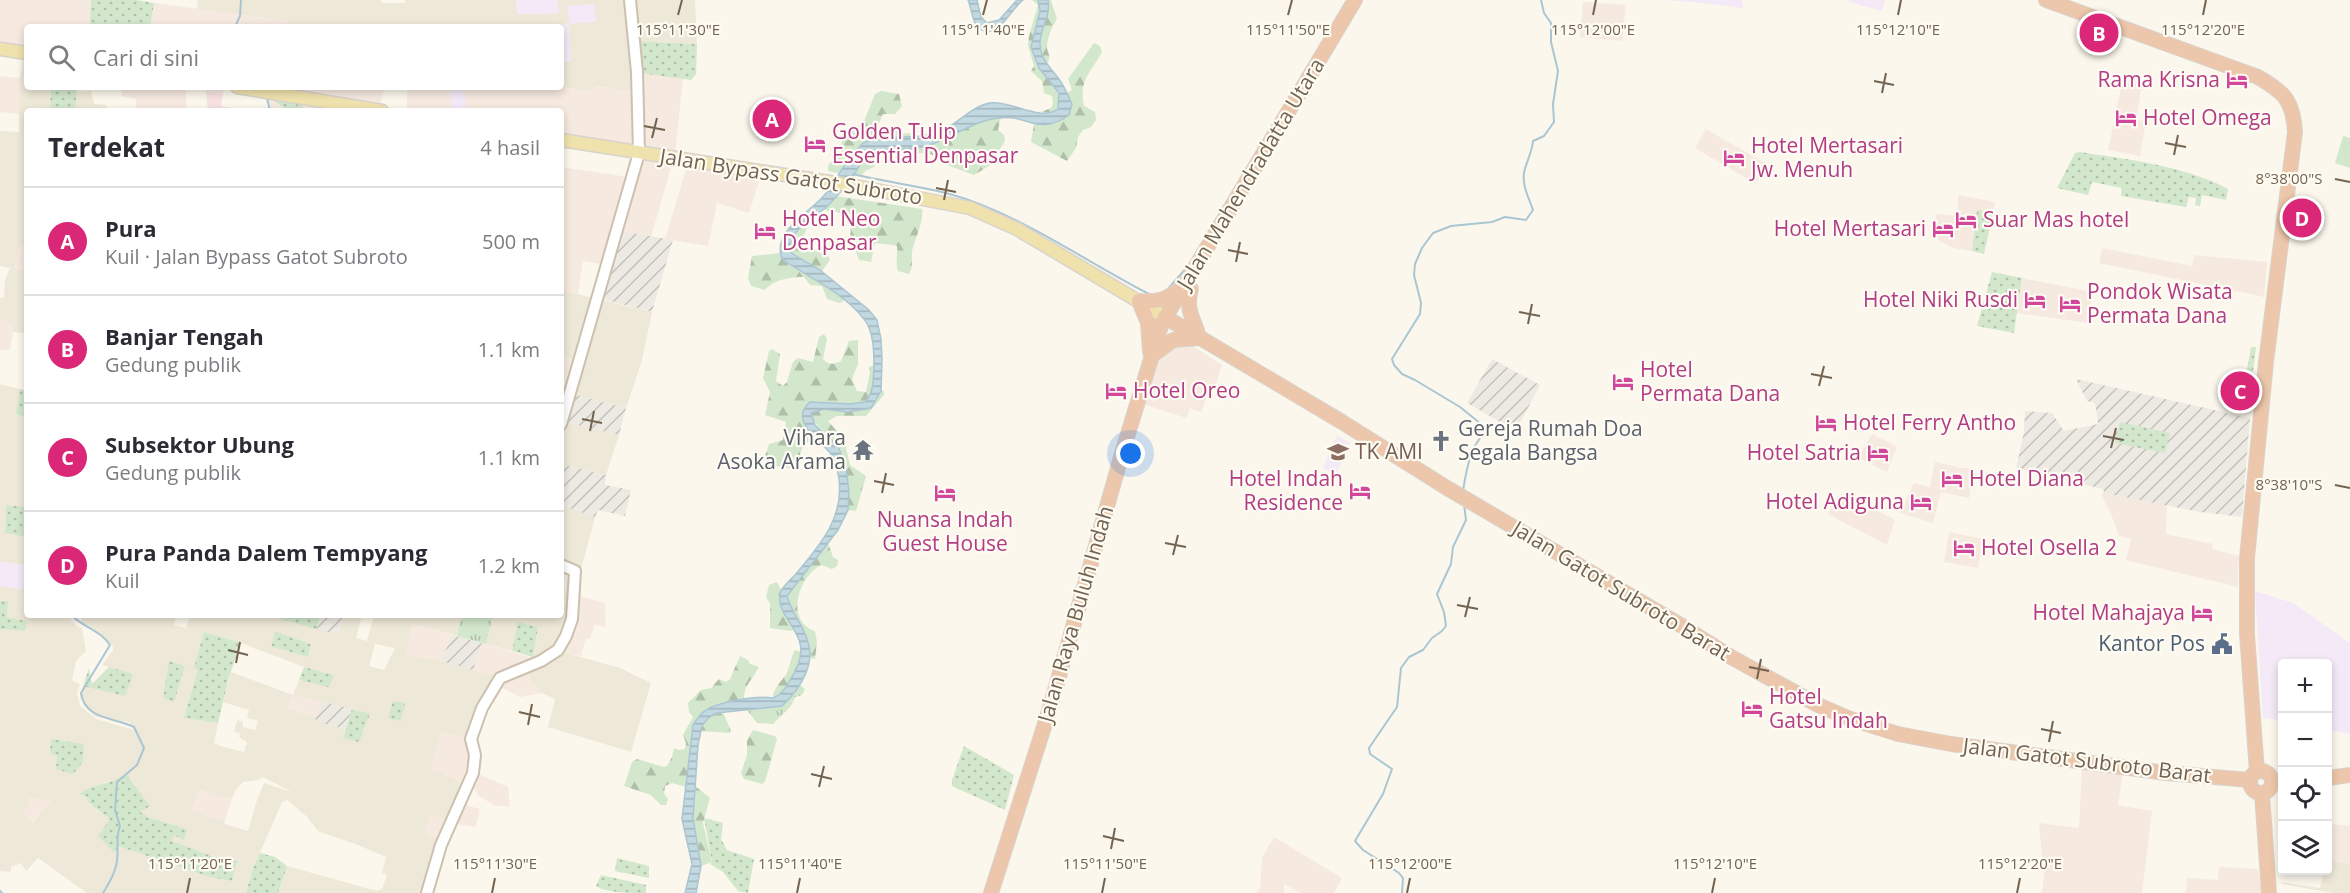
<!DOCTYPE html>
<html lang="id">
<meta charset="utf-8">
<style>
:root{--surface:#fff;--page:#f2f2f3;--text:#2b2b33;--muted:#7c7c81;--line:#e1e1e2;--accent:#db2777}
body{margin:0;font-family:"Open Sans",sans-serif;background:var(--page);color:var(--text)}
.controls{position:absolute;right:18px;bottom:18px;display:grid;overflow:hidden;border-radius:6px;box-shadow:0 3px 9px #0003}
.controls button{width:54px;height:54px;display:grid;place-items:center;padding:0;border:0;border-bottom:2px solid var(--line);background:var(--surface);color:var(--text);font:30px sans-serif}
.you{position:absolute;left:1131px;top:454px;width:21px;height:21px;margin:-15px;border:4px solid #fff;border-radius:50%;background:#1a73e8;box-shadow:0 0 0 9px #1a73e833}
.badge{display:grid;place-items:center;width:39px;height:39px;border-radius:50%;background:var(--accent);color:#fff;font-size:20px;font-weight:700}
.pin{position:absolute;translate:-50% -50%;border:3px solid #fff;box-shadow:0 2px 6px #0006}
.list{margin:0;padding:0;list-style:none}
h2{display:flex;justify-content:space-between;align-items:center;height:78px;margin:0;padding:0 24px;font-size:26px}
h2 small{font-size:20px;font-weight:400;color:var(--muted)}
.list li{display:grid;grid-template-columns:39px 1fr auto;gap:18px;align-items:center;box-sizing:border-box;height:108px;padding:0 24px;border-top:2px solid var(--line)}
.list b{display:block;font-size:22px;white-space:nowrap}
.list p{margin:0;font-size:20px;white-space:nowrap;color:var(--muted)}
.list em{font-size:20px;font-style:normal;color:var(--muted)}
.icon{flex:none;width:33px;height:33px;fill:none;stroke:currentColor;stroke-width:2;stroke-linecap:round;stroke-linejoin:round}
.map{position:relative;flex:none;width:2350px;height:893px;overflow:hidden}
.search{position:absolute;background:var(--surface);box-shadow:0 3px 9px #0003;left:24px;top:24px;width:540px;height:66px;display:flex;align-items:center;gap:15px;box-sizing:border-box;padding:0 21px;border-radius:6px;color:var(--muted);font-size:22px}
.panel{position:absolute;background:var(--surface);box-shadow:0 3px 9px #0003;left:24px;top:108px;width:540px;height:510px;border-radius:6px}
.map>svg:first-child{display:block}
.residential{fill:#eee8d8;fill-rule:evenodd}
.commercial{fill:#f6e9df}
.industrial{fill:url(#industrial-furrows)}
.education{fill:#f4e9f7}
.medical{fill:#f7e1e1}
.grass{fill:url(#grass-dots)}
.forest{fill:url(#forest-firs)}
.park{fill:url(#park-tufts)}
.pitch{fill:#d2e7cc}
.water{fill:url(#water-rules);stroke:#aac6d3;stroke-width:1.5}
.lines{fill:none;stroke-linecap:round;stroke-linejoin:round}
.stream{stroke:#aac6d3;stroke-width:2}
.secondary-casing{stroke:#ccc0af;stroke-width:14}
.primary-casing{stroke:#d8d3ce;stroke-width:15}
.highway-casing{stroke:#d8d3ce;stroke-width:16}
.secondary{stroke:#fff;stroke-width:10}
.primary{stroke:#f0e2ad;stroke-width:12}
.highway{stroke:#edc7ab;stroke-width:14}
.ticks{fill:none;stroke:#736351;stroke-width:2}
.labels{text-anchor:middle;stroke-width:4.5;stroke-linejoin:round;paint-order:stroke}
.hotel-label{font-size:21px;fill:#b23c85;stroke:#fdfbf2;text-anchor:start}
.street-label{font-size:21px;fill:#736351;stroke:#fdfbf2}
.worship-label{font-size:21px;fill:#5b616d;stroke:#fdfbf2;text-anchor:start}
.education-label{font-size:21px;fill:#785e54;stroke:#fdfbf2;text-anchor:start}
.service-label{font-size:21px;fill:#4e5e75;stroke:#fdfbf2;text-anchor:end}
.ticks-label{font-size:15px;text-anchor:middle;fill:#736351;stroke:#fdfbf2;stroke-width:4.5;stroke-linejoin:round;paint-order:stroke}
</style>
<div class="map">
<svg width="2350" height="893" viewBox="0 0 2350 893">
<defs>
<pattern id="industrial-furrows" width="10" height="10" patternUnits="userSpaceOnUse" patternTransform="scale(1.5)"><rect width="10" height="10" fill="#edeae4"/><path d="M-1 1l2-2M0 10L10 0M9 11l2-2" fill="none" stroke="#c4c1bb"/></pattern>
<pattern id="grass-dots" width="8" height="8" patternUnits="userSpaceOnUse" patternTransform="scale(1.5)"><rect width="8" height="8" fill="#d2e7cc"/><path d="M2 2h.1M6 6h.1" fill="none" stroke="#afbfa8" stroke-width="1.8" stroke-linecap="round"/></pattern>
<pattern id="forest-firs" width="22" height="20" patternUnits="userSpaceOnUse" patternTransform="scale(1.5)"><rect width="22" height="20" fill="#d2e7cc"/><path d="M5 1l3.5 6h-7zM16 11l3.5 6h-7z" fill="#afbfa8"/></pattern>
<pattern id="park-tufts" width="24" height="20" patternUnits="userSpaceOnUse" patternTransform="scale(1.5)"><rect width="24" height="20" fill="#d2e7cc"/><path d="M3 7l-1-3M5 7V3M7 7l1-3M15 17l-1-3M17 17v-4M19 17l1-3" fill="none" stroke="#afbfa8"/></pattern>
<pattern id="water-rules" width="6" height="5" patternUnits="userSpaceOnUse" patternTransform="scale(1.5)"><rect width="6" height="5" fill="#c2d9e2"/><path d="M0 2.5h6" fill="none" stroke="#a2b4ba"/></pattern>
</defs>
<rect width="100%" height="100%" fill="#fbf7ec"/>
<!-- residential -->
<g class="residential">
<polygon points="198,0 381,0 381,3 405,3 405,0 516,0 518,14 559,13 557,0 695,0 697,44 629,41 635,92 596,86 593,91 582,90 561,87 561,61 571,62 569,24 546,27 288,27 288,21 197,9"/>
<polygon points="23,57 27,57 27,87 51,87 50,111 27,111 27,246 20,246 15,268 27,271 27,333 13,332 11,323 0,320 0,298 4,298 5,280 10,268 0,266 0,131 19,132 20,78"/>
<polygon points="91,91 94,104 106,105 108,111 75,111 76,92"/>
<polygon points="561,290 652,312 642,360 626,408 572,394 581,361 561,357"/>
<path d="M0,384L20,389L16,414L27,417V507L6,505L5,533L27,537V615H68L77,627L82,628L86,651L76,661L72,680L80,684L77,693L80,706L96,719L134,730L129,722L96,717L85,706L80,696L83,686L91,687L133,674L102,665L113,650V646L98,632L88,625L82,624L81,615H176L174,625L186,628L190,615H266L338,634L343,615H362L356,638L367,641L374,615H462L457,636L412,624L406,654L441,661L504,678L487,707L476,740L441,733L431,768L474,788L456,824L430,815L447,843L432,893H278L287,866L377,891L382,889L387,875L382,873L386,857L358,845L318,831L306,816L287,800L282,802L270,830L253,868L246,893H87L38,858L26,871L21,863L11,867V872L0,871V883V629L25,631L26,621L7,617L8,602L0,601V586L23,589L26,565L0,562ZM275,631L311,644L308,657L271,645ZM204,632L241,643L304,667L334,675L329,686L299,680L293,695L231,672L223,702L249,710L247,718L258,721L255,730L243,727V722L237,720L234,732L240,733L239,737L247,742L244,752L223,747L214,743L218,723L184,718L199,669L195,668ZM375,644L395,648L384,670L369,666ZM293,696L369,714L364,731L343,738L345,729L315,721L316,717L287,709ZM72,743L84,744L56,769L58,755ZM126,774L149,806L140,812L148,817L187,829L174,835L171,841L214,857L237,861L232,881L210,877L118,846L115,852L110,819L87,803L90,800L80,795L106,782H115ZM263,777L292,792L264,783L257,800L248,831L225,824L224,822L192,810L199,790L232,799L235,791L243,782L258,780ZM30,798L50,801L33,823L24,814Z"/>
<polygon points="561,404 569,407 565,422 619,435 606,475 561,464 561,436 565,422 561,421"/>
<polygon points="564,505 595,517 580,573 561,566 561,513"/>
<polygon points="561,590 580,596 578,621 572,637 563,652 620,668 651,683 631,752 548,727 555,699 542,693 533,684 527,670 542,661 533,657 538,627 518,622 512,651 486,644 493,615 561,615"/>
<polygon points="2328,860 2350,864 2350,893 2334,893 2282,884 2281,882 2320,888 2324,871 2328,870"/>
</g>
<!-- commercial -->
<g class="commercial">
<polygon points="0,0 91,0 90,23 97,25 97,27 27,27 27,57 0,54"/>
<polygon points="1583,2 1626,5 1622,41 1580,37"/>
<polygon points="154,3 288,21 288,27 150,27"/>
<polygon points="633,72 683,78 675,154 651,237 620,231 607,265 583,261 578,294 561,290 561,167 635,178 643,156 561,143 561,111 407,111 407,87 561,87 593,91 596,86 635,92"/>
<polygon points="0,76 20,78 20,114 0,112"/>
<polygon points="2123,79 2142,83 2136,120 2146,121 2140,156 2108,150"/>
<polygon points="133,87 186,87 186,111 143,111 136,107 136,99 122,96 122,89"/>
<polygon points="191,87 283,87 282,99 271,98 289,111 268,111 269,98 224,89 223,94"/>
<polygon points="298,87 385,87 378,111 335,109 335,111 302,111 305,102 296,101"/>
<polygon points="1706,129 1766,164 1756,184 1695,148"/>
<polygon points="690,156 763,168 749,213 717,203 708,246 665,239"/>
<polygon points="1958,195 1995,202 1993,213 1977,211 1972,251 1954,248 1931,237 1937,214 1958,216"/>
<polygon points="20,245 27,246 27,271 15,268"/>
<polygon points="2102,248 2192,266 2194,255 2267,262 2264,297 2099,263"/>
<polygon points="2022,278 2092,292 2088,323 2017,313"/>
<polygon points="0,320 11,323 13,332 10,350 0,350"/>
<polygon points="1183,343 1191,345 1222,365 1215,386 1211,385 1201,412 1190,408 1186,418 1143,404 1158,358 1163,351"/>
<polygon points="561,357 582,361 569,407 561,404"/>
<polygon points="1872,434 1897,447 1887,472 1859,458"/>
<polygon points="1935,462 1961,468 1974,468 1969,498 1941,492 1933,523 1900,513 1914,483 1930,487"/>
<polygon points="2104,493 2167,505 2166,534 2213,544 2212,549 2239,556 2238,587 2126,560 2131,539 2119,536 2111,514 2101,494"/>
<polygon points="1846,494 1895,520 1887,545 1828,514 1838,495 1843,498"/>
<polygon points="1949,532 1983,539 1978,568 1944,562"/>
<polygon points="561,566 580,573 580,596 605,603 606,627 595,624 590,639 586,638 581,656 562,652 572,637 578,621 580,596 561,590"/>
<polygon points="412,624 452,635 441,661 405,655"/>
<polygon points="482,643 543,661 527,670 533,684 542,693 520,697 499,686 504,678 473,670"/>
<polygon points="293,695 320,701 316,717 287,709"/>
<polygon points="441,732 476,740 476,773 508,787 510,807 494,805 479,796 474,788 431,768"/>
<polygon points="2082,767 2123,773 2118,805 2152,811 2142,893 2042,893 2044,876 2039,823 2079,828"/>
<polygon points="199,790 232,799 224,822 191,810"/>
<polygon points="30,798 51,800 32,823 24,814"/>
<polygon points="465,805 480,809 476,827 456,824 447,843 424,833 430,815 456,823"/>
<polygon points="2333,824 2350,826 2350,864 2328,860"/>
<polygon points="1274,837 1342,878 1334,893 1301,893 1284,884 1284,893 1256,893 1260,889 1262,858"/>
<polygon points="2219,867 2258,869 2262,893 2186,893 2187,878 2218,880"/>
</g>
<!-- industrial -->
<g class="industrial">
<polygon points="620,231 673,240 652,312 598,298"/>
<polygon points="1492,359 1540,385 1516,431 1467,403"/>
<polygon points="2076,379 2250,418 2242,517 2200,512 2104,493 2103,489 2016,468 2024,432 2025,411 2052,413 2064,431 2098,424 2095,403 2087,401"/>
<polygon points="572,394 626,408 619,435 565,422"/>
<polygon points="561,464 606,475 605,485 631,490 625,516 598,510 595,517 561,505"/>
<polygon points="321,615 343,615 338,634 316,629"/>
<polygon points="452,635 482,643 473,670 441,661"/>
<polygon points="320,701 352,709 345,729 315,721"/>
</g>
<!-- education -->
<g class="education">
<polygon points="516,0 557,0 559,13 517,14"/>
<polygon points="1665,0 1742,0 1743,8 1693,2"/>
<polygon points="1849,0 1885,0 1882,11 1849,2"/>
<polygon points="594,4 596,22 569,24 571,62 561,61 561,27 546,27 569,24 567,6"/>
<polygon points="450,87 468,87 464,92 467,111 452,111"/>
<polygon points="1337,435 1350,443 1336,475 1323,468"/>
<polygon points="0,562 27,565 23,589 0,586"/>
<polygon points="2255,591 2293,603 2350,643 2350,734 2328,730 2328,664 2282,664 2282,721 2263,718"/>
</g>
<!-- medical -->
<polygon class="medical" points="206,91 223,94 221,106 246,111 208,111"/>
<!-- grass -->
<g class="grass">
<polygon points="91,0 136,0 154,3 150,27 97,27 90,24"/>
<polygon points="629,41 697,44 696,74 691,80 633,72"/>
<polygon points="51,87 77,87 75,111 50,111"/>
<polygon points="283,87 298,87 296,101 305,102 302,111 289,111 269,98 281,99"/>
<path d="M2079,152C2126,159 2186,166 2228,189L2226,200L2202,195L2200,206L2195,205L2196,198L2189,197L2186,207L2121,196L2122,188L2092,182L2088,195L2057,188L2075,153Z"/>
<polygon points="1977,210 1993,213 1984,254 1972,251"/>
<polygon points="1992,272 2022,278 2014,333 1977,326"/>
<polygon points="2251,347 2256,347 2251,387 2244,386"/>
<polygon points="20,389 27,391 27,417 16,414"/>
<polygon points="2120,422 2170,433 2165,453 2115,443"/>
<polygon points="6,505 27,507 27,537 5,533"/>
<polygon points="0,601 8,601 7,617 27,621 25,631 0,629"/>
<polygon points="266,615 321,615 316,629"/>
<polygon points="518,622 538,627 533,657 512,651"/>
<polygon points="275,631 311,644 308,657 271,646"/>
<polygon points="204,632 241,643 229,677 218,723 184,718 198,670 194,668"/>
<polygon points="169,661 185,666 174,702 163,698"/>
<polygon points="109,667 133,674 125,696 83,686 89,668 92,684"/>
<polygon points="304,667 334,675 329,687 299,680"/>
<polygon points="393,701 405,703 401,721 388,718"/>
<polygon points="352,709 370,714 359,742 343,738"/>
<polygon points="51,739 84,744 83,762 73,774 56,769 57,755 50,754"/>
<polygon points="964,746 1014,775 1005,810 952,786 952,780"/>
<path d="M126,774L150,806L140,812L148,817L187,829L184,840L174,835L172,841L214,857L237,861L232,881L210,877L118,846L115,853L98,836L110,819L87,802L90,800L79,794C94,783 111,785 126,774Z"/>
<polygon points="704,818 723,823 721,839 727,850 754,859 748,893 738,891 723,872 710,864 712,862"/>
<polygon points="260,853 275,857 287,866 278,893 246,893 253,868"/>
<polygon points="617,858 649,866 649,878 615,871"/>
<path d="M601,875L646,885V893C632,893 605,893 596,886Z"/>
</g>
<!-- forest -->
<g class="forest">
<polygon points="1032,0 1038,0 1040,11 1037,29 1031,44 1032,51 1035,59 1059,93 1058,109 1052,113 1041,112 1051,108 1053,104 1052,96 1044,93 1042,81 1031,71 1034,66 1028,45 1029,36 1038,5"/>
<path d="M1048,0H1051L1057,19C1052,27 1047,37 1047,48C1048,54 1051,55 1048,62L1045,64L1040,42Z"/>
<path d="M1094,43L1100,46L1102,52C1090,74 1079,79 1084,106L1095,112L1096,120L1091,127L1083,130L1078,137L1076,148L1067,161L1031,142L1034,124C1049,127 1057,124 1069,115L1072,104L1067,93L1072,90L1068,79Z"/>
<polygon points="881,91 899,94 902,106 895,114 883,114 877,128 882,130 895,126 902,134 910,133 911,138 866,142 838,173 828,171 828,165 841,153 842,139 851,129 863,124 875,94"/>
<polygon points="1001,117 998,130 1004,135 1005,141 989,166 974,175 947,165 947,159 926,153 878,153 874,167 865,171 862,175 855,174 863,158 871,150 933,144 982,121"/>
<path d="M836,196L922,209C924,223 915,237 912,251C911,260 914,266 909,274L898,271C895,264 898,254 897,246L894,245L875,243L871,262L859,260L856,251L850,245C850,229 855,219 837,212C832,211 828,212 823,209Z"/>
<polygon points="803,225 807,229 800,242 800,250 817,251 829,257 830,260 822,271 790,251 791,242"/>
<path d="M780,253L784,261L835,293L843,299V302L839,303L827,299L822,286L810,285L804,277C791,277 774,279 765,290L751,286L748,278L752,256Z"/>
<path d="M824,334L827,339L823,359C829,365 833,365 841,361L849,341L858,340V364L852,379L857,391L866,392L870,372L869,367L874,365L872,391L865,402L850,404L810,402L808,431L815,436L803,446L795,469L767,465L764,459L769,444L783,440L786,422L765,415L770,392L763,378L769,351L772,349L780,354L776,381L783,386L787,382L793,362L798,358L813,362L819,337Z"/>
<path d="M881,391H884V395L866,416H837L828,421L844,439L850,465L866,476L856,511L848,510C849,495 845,455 836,444C828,434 817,427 810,415L811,413L824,409L848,412L874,404Z"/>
<path d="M828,543L833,557L838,560L837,566L832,569L821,565C798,577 785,621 815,631L817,642L815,659L810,658V653L787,596Z"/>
<polygon points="777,582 781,590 780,605 794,630 791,631 770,628 770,604 766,597 769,585"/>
<path d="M795,650L801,652C798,668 789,691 773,698C773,688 782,681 787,673C790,665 791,657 795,650Z"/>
<path d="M740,656L748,660L750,664L759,667C753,679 743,686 744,700L731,702L693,725L686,787L672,783L665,786L664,794L668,799L666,805H661L651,795L624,786L632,762L637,759L664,767L667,766L672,757L674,748L679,750L685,749L686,743L683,735L693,717L689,712L688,703L701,690L711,688L719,679L726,682L730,679Z"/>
<polygon points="723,712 731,731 730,733 700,731 710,716"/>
<polygon points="753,730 775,736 777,739 765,782 762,784 744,779 741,773 747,755 747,740"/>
<polygon points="695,786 710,798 703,823 712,862 701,866 693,818"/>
</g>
<!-- park -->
<g class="park">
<polygon points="462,615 493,615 486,644 457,636"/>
<path d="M800,685L805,689L802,695L795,697L791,706L773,724L757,723L746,709C772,708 784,708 800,685Z"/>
</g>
<!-- pitch -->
<polygon class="pitch" points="2343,136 2350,138 2350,168 2335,163"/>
<!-- water -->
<g class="water">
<path d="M968,0H977L981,17L987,23L999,20L1017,0H1023C1010,11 1005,27 988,32C970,27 974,14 968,0Z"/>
<path d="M1038,0H1048C1051,15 1041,27 1040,42C1040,59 1049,66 1059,79C1064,86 1068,95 1072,104L1069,115C1038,137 1029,114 999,118C976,120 956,135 935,143C915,151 892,149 871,150C861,158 858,171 850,181C842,190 834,200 824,209C810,220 790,230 790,251L793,254L820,270L869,310L877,320L881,339L882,360L881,391L871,408L848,412L824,409L811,413L815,425L838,446L846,468L849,492L848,510L838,530L787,596C791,611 802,624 807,639C817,663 800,689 782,706L716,713L708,718L702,726L698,745L693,818L701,866L696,893H685L692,864L682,819L693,725C696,721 699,716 702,713C714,702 757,695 773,698C783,694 787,685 792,677C819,633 775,623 780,593C783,586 789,581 795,575C819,546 844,519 839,479C838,472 836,463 833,457C823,441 787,422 810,402L850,404L865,402C874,393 873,380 874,368C874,353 874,331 864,319C843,292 809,278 782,259C771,229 813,212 827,192C839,175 846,159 863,143C887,133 916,141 941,131C958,124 971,106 990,103C1012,100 1039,122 1058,109L1059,93L1039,68L1031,47L1040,11Z"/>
</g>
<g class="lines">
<!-- stream -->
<g class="stream">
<polyline points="235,27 240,16 241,0"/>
<polyline points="267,98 270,111"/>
<path d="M853,174C893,184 935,187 974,202C1035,225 1091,264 1149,294H1154"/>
<polyline points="1243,175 1323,41"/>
<polyline points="1167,290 1189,265"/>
<path d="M1463,492C1464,483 1469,457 1473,449C1477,442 1482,436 1486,428L1460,407L1415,380L1402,374L1394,365L1392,359L1420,314L1421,303L1414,275L1415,264L1422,248L1433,233L1451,226L1492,222L1505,217L1526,220L1533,210C1529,198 1522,186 1524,173C1526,162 1532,153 1533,141L1544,136L1554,122L1553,104L1558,71L1551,42V23L1544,13L1541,0"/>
<path d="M71,615C83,627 100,630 110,645L81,693C85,720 114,717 134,727L144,748L137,765L117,782L115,810L120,826C115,839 119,847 117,860C116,872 109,883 103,893"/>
<polyline points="0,891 2,893"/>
<polyline points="1402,893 1403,878 1399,873 1363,850 1355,841 1383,794 1392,769 1370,754 1369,748 1397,707 1401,668 1409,657 1423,650 1432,638 1442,631 1446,626 1444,612 1437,594 1451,564 1453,547 1466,520 1464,504"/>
</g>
<defs>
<g id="secondary">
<polyline points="561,424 639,153 637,72 630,0"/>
<polyline points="427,893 441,845 473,773 475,755 471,739 482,708 500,678 541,661 558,650 566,636 572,619 575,571 561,565"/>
</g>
<g id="primary">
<polyline points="0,49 27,53"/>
<polyline points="237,87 382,111"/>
<polyline points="561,140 855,186 970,208 1017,229 1165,317"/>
</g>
<g id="highway">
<path d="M2046,0L2258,77C2284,92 2293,100 2295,132L2266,362L2247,558V634L2257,772"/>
<polyline points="1139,301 1148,323 1150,352"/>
<path d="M1139,301C1154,302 1166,301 1178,290"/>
<polyline points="1165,317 1342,422 1447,488 1682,626 1731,657 1818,705 1848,718 1898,734 1951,744 2166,773 2250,780"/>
<path d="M1154,354L1173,340L1199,338C1194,317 1185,312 1191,289"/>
<circle cx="2261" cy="782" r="11"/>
<polyline points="2328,778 2350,775"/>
<polyline points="2262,793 2269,893"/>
<polyline points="991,893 1050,708 1123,450 1162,323 1355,0"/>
</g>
</defs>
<!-- secondary casing -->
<use href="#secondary" class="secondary-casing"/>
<!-- primary casing -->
<use href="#primary" class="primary-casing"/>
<!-- highway casing -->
<use href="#highway" class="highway-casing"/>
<!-- secondary -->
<use href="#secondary" class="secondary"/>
<!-- primary -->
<use href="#primary" class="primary"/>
<!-- highway -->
<use href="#highway" class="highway"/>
</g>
<!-- ticks -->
<path class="ticks" d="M678,15L682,0M983,15L987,0M1288,15L1292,0M1593,15L1596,0M1898,15L1901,0M2203,15L2206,0M1874,81L1894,85M1882,93L1886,73M644,126L665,130M652,138L657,118M2165,143L2186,147M2174,155L2178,135M2335,179L2350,182M936,188L956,192M944,200L948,180M1228,250L1248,254M1236,262L1240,242M1519,312L1540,316M1528,324L1532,304M1811,374L1832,378M1819,386L1824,366M582,419L602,423M590,431L594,411M2103,436L2124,440M2111,448L2116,428M874,481L894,485M2335,485L2350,488M882,493L886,473M1165,543L1186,547M1173,555L1178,535M1457,605L1478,609M1465,617L1470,597M228,650L248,655M236,663L240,642M1749,667L1769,671M1757,679L1761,659M519,712L540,717M528,725L532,704M2041,729L2061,733M2049,742L2053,721M811,774L832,779M819,787L824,766M1103,836L1124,841M1111,849L1115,828M187,893L190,878M492,893L495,878M797,893L800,878M1102,893L1105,878M1407,893L1410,878M1712,893L1715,878M2017,893L2020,878"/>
<!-- icons -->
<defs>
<symbol id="hotel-bare" viewBox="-9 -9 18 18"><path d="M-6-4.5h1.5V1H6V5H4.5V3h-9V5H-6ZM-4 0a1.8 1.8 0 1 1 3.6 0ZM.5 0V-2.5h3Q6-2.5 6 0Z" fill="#d1479c" stroke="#fdfbf2" stroke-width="2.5" paint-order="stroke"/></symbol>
<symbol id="church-bare" viewBox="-9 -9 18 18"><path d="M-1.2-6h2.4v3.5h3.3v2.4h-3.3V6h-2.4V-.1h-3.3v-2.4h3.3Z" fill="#6b7280" stroke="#fdfbf2" stroke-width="2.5" paint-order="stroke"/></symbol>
<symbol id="temple-bare" viewBox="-9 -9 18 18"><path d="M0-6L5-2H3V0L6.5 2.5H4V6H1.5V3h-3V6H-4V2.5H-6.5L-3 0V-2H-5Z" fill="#6b7280" stroke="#fdfbf2" stroke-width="2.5" paint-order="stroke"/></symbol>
<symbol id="school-bare" viewBox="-9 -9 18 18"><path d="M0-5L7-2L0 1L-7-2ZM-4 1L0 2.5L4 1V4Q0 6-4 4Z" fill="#8d6e63" stroke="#fdfbf2" stroke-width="2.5" paint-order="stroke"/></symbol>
<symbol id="civic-bare" viewBox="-9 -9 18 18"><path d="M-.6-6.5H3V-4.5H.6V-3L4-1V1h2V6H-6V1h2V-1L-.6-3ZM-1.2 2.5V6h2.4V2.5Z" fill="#5c6f8a" stroke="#fdfbf2" stroke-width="2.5" paint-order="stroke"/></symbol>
</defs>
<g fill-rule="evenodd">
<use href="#hotel-bare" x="2222" y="65" width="30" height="30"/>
<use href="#hotel-bare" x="2111" y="103" width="30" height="30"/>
<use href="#hotel-bare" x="800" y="129" width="30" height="30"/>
<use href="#hotel-bare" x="1719" y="143" width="30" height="30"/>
<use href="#hotel-bare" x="1951" y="205" width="30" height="30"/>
<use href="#hotel-bare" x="1928" y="214" width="30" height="30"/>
<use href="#hotel-bare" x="750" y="216" width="30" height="30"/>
<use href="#hotel-bare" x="2020" y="285" width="30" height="30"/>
<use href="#hotel-bare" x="2055" y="289" width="30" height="30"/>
<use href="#hotel-bare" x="1608" y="367" width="30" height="30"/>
<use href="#hotel-bare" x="1101" y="376" width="30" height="30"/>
<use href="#hotel-bare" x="1811" y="408" width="30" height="30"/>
<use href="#church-bare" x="1426" y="426" width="30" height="30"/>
<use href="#temple-bare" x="848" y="435" width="30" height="30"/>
<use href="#school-bare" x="1323" y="437" width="30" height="30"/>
<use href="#hotel-bare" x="1863" y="438" width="30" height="30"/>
<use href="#hotel-bare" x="1937" y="464" width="30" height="30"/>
<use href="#hotel-bare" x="1345" y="476" width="30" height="30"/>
<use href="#hotel-bare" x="930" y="478" width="30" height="30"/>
<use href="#hotel-bare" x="1906" y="487" width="30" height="30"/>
<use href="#hotel-bare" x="1949" y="533" width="30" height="30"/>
<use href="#hotel-bare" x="2187" y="598" width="30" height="30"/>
<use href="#civic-bare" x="2207" y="629" width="30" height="30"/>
<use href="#hotel-bare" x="1737" y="694" width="30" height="30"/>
</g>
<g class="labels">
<!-- hotel labels -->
<g class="hotel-label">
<text x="2220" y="87" text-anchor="end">Rama Krisna</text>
<text x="2143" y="125">Hotel Omega</text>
<text x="832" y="139">Golden Tulip<tspan x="832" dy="24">Essential Denpasar</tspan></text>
<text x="1751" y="153">Hotel Mertasari<tspan x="1751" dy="24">Jw. Menuh</tspan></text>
<text x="782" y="226">Hotel Neo<tspan x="782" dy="24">Denpasar</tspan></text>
<text x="1983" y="227">Suar Mas hotel</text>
<text x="1926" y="236" text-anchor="end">Hotel Mertasari</text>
<text x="2087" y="299">Pondok Wisata<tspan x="2087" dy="24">Permata Dana</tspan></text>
<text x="2018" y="307" text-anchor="end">Hotel Niki Rusdi</text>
<text x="1640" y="377">Hotel<tspan x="1640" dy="24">Permata Dana</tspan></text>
<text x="1133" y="398">Hotel Oreo</text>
<text x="1843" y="430">Hotel Ferry Antho</text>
<text x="1861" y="460" text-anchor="end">Hotel Satria</text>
<text x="1343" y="486" text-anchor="end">Hotel Indah<tspan x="1343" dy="24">Residence</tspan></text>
<text x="1969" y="486">Hotel Diana</text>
<text x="1904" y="509" text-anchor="end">Hotel Adiguna</text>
<text x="945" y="527" text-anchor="middle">Nuansa Indah<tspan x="945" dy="24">Guest House</tspan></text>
<text x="1981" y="555">Hotel Osella 2</text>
<text x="2185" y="620" text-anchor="end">Hotel Mahajaya</text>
<text x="1769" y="704">Hotel<tspan x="1769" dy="24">Gatsu Indah</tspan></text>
</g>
<!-- street labels -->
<g class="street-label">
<text transform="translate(1251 174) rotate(-59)" y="7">Jalan Mahendradatta Utara</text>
<text transform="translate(791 177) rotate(9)" y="7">Jalan Bypass Gatot Subroto</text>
<text transform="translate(1621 591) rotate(31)" y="7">Jalan Gatot Subroto Barat</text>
<text transform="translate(1076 614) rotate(-74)" y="7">Jalan Raya Buluh Indah</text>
<text transform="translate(2087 761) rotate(7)" y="7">Jalan Gatot Subroto Barat</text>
</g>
<!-- worship labels -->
<g class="worship-label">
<text x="1458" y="436">Gereja Rumah Doa<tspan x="1458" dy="24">Segala Bangsa</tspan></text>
<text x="846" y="445" text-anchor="end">Vihara<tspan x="846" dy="24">Asoka Arama</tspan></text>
</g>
<!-- education labels -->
<g class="education-label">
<text x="1355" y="459">TK AMI</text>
</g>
<!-- service labels -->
<g class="service-label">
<text x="2205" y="651">Kantor Pos</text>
</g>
</g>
<g class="ticks-label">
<text x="678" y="35">115°11'30"E</text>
<text x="983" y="35">115°11'40"E</text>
<text x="1288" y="35">115°11'50"E</text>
<text x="1593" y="35">115°12'00"E</text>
<text x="1898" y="35">115°12'10"E</text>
<text x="2203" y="35">115°12'20"E</text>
<text x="2289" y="184">8°38'00"S</text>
<text x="2289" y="490">8°38'10"S</text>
<text x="190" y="869">115°11'20"E</text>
<text x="495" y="869">115°11'30"E</text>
<text x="800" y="869">115°11'40"E</text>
<text x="1105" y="869">115°11'50"E</text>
<text x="1410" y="869">115°12'00"E</text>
<text x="1715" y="869">115°12'10"E</text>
<text x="2020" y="869">115°12'20"E</text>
</g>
</svg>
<div class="controls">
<button>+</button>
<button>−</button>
<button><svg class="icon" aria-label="locate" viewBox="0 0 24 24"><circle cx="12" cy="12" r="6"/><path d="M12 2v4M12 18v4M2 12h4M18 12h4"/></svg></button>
<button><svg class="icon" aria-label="layers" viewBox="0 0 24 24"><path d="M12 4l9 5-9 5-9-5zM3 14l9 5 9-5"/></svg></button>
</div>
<div class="you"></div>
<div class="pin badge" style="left:772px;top:119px">A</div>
<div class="pin badge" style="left:2099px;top:33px">B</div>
<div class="pin badge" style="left:2240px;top:391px">C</div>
<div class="pin badge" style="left:2302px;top:218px">D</div>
<div class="search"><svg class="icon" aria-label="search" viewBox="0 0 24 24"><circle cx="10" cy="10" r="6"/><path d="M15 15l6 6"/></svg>Cari di sini</div>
<section class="panel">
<h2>Terdekat<small>4 hasil</small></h2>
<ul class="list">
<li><span class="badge">A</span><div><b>Pura</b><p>Kuil · Jalan Bypass Gatot Subroto</p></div><em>500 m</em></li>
<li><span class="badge">B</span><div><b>Banjar Tengah</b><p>Gedung publik</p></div><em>1.1 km</em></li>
<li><span class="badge">C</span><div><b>Subsektor Ubung</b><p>Gedung publik</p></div><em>1.1 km</em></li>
<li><span class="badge">D</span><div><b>Pura Panda Dalem Tempyang</b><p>Kuil</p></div><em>1.2 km</em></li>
</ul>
</section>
</div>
